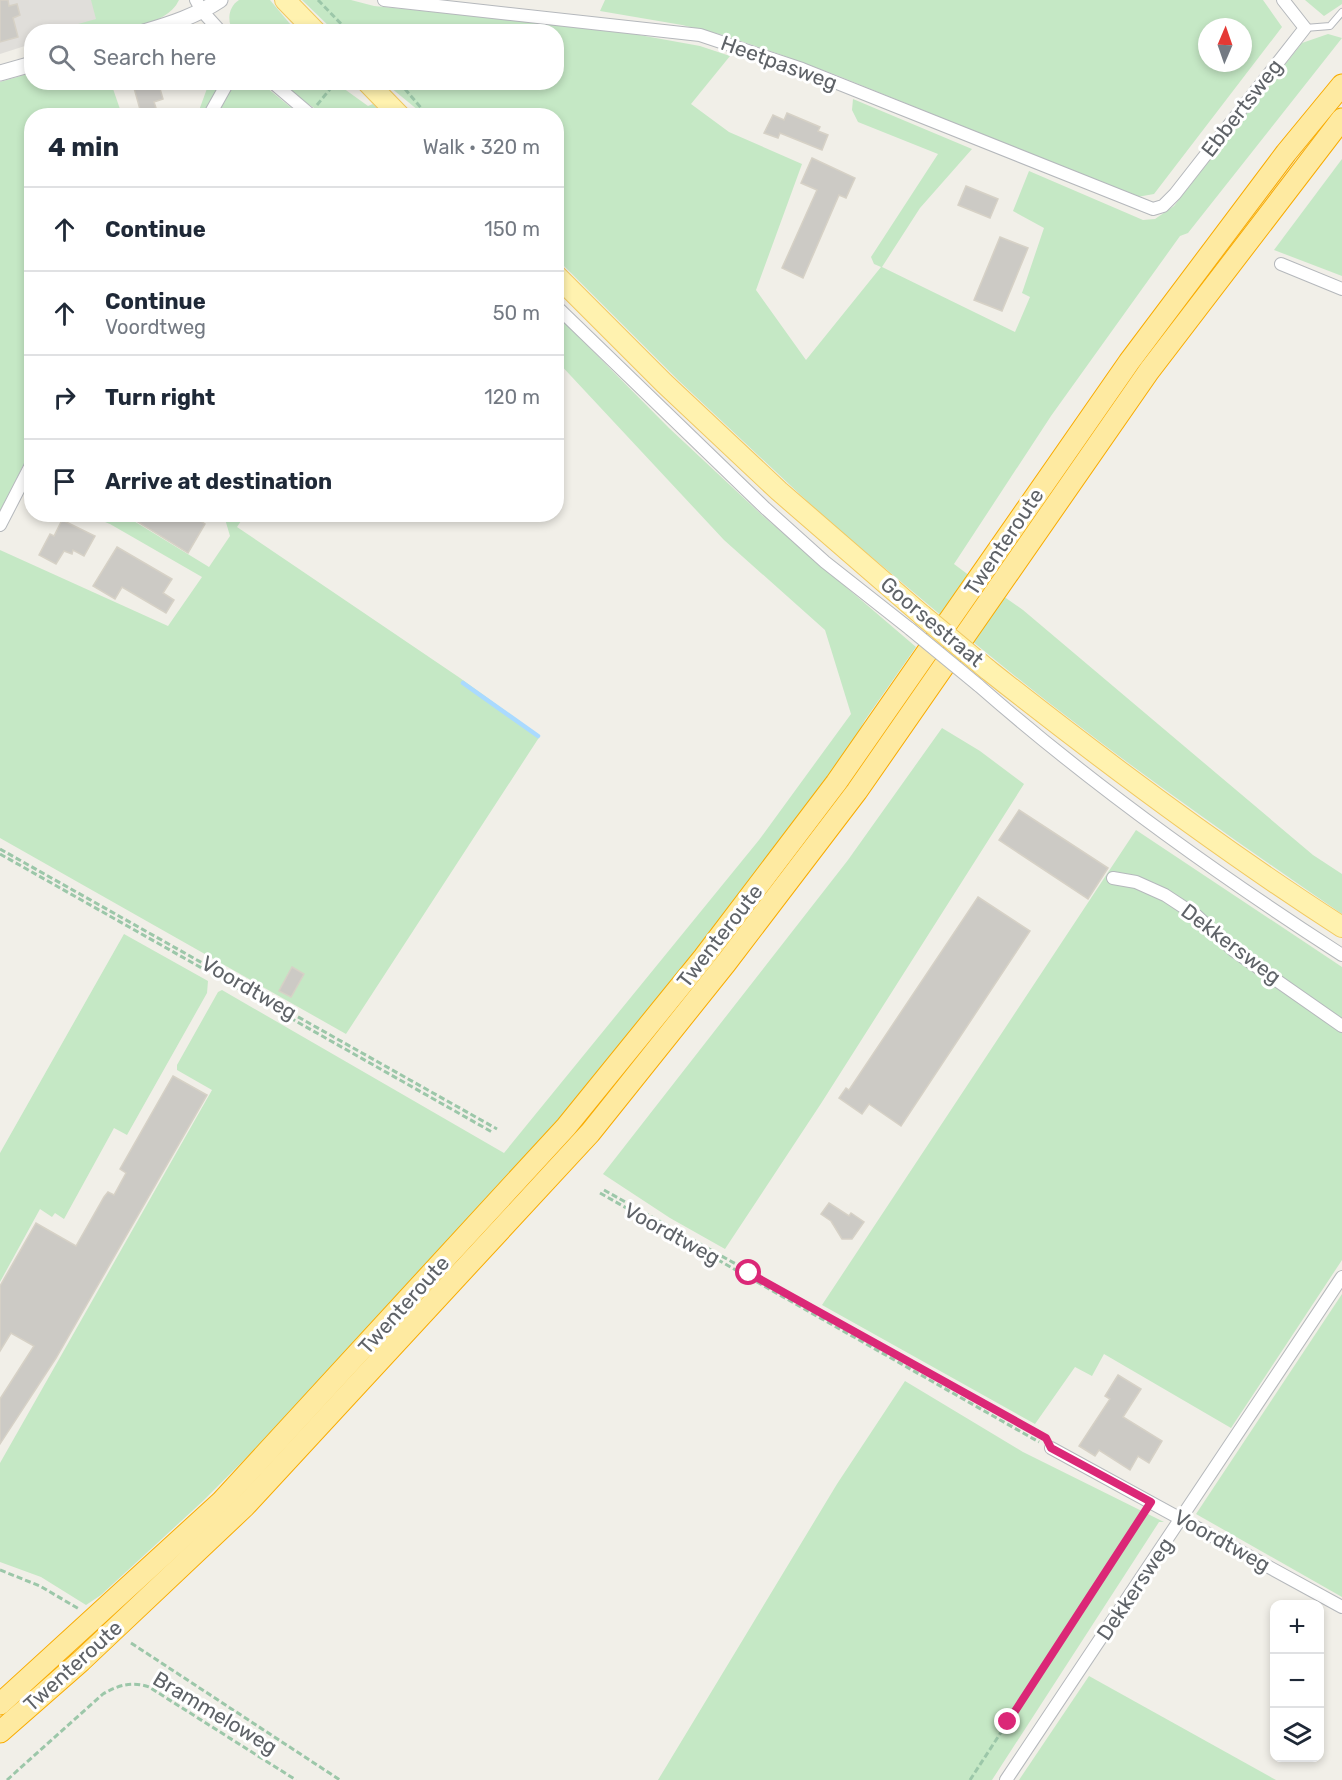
<!DOCTYPE html>
<meta charset="utf-8">
<style>
:root{--surface:#fff;--page:#f6f6f7;--text:#1f2937;--muted:#747a83;--line:#e0e1e3}
body{margin:0;font-family:Rubik,sans-serif;background:var(--page);color:var(--text)}
.controls{position:absolute;right:18px;bottom:18px;display:grid;overflow:hidden;border-radius:12px;box-shadow:0 3px 9px #0003}
.controls button{width:54px;height:54px;display:grid;place-items:center;padding:0;border:0;border-bottom:2px solid var(--line);background:var(--surface);color:var(--text);font:30px sans-serif}
.compass{position:absolute;left:1198px;top:18px;width:54px;height:54px;border-radius:50%;background:var(--surface);box-shadow:0 3px 9px #0003;rotate:2deg}
.stop{position:absolute;width:18px;height:18px;margin:-14px;border:4px solid #db2777;border-radius:50%;background:#fff}
.stop.end{background:#db2777;border-color:#fff;box-shadow:0 2px 6px #0008}
.list{margin:0;padding:0;list-style:none}
h2{display:flex;justify-content:space-between;align-items:center;height:78px;margin:0;padding:0 24px;font-size:26px}
h2 small{font-size:20px;font-weight:400;color:var(--muted)}
.list li{display:grid;grid-template-columns:39px 1fr auto;gap:18px;align-items:center;box-sizing:border-box;height:84px;padding:0 24px;border-top:2px solid var(--line)}
.list b{display:block;font-size:22px;white-space:nowrap}
.list p{margin:0;font-size:20px;white-space:nowrap;color:var(--muted)}
.list em{font-size:20px;font-style:normal;color:var(--muted)}
.icon{flex:none;width:33px;height:33px;fill:none;stroke:currentColor;stroke-width:2;stroke-linecap:round;stroke-linejoin:round}
.map{position:relative;flex:none;width:1342px;height:1780px;overflow:hidden}
.search{position:absolute;background:var(--surface);box-shadow:0 3px 9px #0003;left:24px;top:24px;width:540px;height:66px;display:flex;align-items:center;gap:15px;box-sizing:border-box;padding:0 21px;border-radius:24px;color:var(--muted);font-size:22px}
.panel{position:absolute;background:var(--surface);box-shadow:0 3px 9px #0003;left:24px;top:108px;width:540px;height:414px;border-radius:24px}
.map>svg:first-child{display:block}
.industrial{fill:#e0deda}
.green{fill:#c5e8c5;fill-rule:evenodd}
.lines{fill:none;stroke-linecap:round;stroke-linejoin:round}
.stream{stroke:#aadaff;stroke-width:4.5}
.building{fill:#cccac5;stroke:#d6d1c6;stroke-width:1.5}
.service-casing{stroke:#b5b8bc;stroke-width:8}
.minor-casing{stroke:#b5b8bc;stroke-width:14}
.tertiary-casing{stroke:#b5b8bc;stroke-width:17}
.primary-casing{stroke:#f2c960;stroke-width:22}
.trunk-casing{stroke:#f9ab00;stroke-width:23}
.path{stroke:#9cc7a9;stroke-width:3;stroke-dasharray:6 3;stroke-linecap:butt}
.service{stroke:#fff;stroke-width:6}
.minor{stroke:#fff;stroke-width:12}
.tertiary{stroke:#fff;stroke-width:15}
.primary{stroke:#fff2af;stroke-width:20}
.trunk{stroke:#feeaa1;stroke-width:21}
.minor-bridge-casing{stroke:#b5b8bc;stroke-width:14;stroke-linecap:butt}
.primary-bridge-casing{stroke:#f2c960;stroke-width:22;stroke-linecap:butt}
.minor-bridge{stroke:#fff;stroke-width:12}
.primary-bridge{stroke:#fff2af;stroke-width:20}
.route{stroke:#db2777;stroke-width:8}
.labels{text-anchor:middle;stroke-width:6;stroke-linejoin:round;paint-order:stroke}
.street-label{font-size:21px;fill:#5f6368;stroke:#fff}
</style>
<div class="map">
<svg width="1342" height="1780" viewBox="0 0 1342 1780">
<rect width="100%" height="100%" fill="#f1efe8"/>
<!-- industrial -->
<polygon class="industrial" points="0,0 145,0 74,31 32,32 31,44 0,54"/>
<!-- green -->
<g class="green">
<path d="M91,0H179C163,35 85,32 53,31L96,19Z"/>
<path d="M239,0H270L296,31H233C227,21 228,7 239,0Z"/>
<polygon points="302,0 351,0 374,6 606,29 700,46 730,56 691,104 729,132 802,164 756,290 806,360 881,267 874,264 871,257 938,154 858,122 852,110 853,99 972,149 920,208 882,267 1015,332 1030,297 1022,293 1044,228 1013,211 1029,171 1143,220 1155,219 1174,206 1302,43 1328,34 1342,38 1188,233 1180,236 1051,416 954,564 970,576 943,617 824,517 678,380 557,259 556,116 424,115 385,83 556,82 556,32 334,31"/>
<path d="M605,0H1263L1282,27L1154,194L1137,197L836,75L779,54L723,35L682,25L600,11ZM1207,27H1243V63H1207Z"/>
<polygon points="1305,0 1342,0 1342,4 1324,16"/>
<polygon points="31,73 32,82 111,83 122,115 32,116 31,450 0,511 0,82"/>
<polygon points="237,82 261,83 300,115 215,116 230,88"/>
<polygon points="209,83 220,83 204,115 197,116"/>
<polygon points="283,83 336,83 368,106 373,104 384,115 325,115 302,100"/>
<polygon points="1342,159 1342,276 1274,250"/>
<polygon points="557,315 669,428 763,516 916,647 865,720 845,756 763,867 536,1147 286,1418 203,1501 101,1595 86,1605 41,1577 0,1562 0,1463 212,1090 177,1070 177,1065 218,992 222,990 504,1153 759,840 851,714 825,630 724,540 557,361"/>
<polygon points="88,515 124,515 209,567 230,536 225,519 227,515 245,515 237,527 460,678 540,736 346,1034 0,838 0,550 168,626 202,577 110,524"/>
<path d="M1003,596L1023,610L1313,855L1342,874V914C1215,827 1090,739 972,641Z"/>
<polygon points="942,728 980,751 1024,784 822,1102 725,1249 670,1218 603,1174 848,860"/>
<polygon points="1136,830 1342,967 1342,1260 1231,1428 1104,1354 1092,1376 1075,1367 1035,1424 822,1305"/>
<polygon points="124,934 208,981 207,993 127,1135 114,1128 64,1219 55,1213 52,1217 40,1209 0,1282 0,1153"/>
<polygon points="1342,1294 1342,1597 1196,1514"/>
<polygon points="905,1381 1023,1452 1164,1522 1159,1522 992,1780 658,1780 837,1484"/>
<polygon points="1089,1676 1276,1780 1019,1780"/>
</g>
<g class="lines">
<!-- stream -->
<polyline class="stream" points="463,683 538,736"/>
</g>
<!-- building -->
<g class="building">
<polygon points="0,0 8,0 9,6 17,4 20,15 13,18 18,37 0,42"/>
<polygon points="139,82 158,82 163,99 154,102 156,108 141,113 134,88 140,86"/>
<polygon points="787,113 820,127 818,131 828,135 822,150 780,133 778,138 764,133 773,115 784,120"/>
<polygon points="812,158 855,178 846,198 839,195 803,278 782,268 817,190 801,183"/>
<polygon points="966,186 998,199 990,218 958,205"/>
<polygon points="1000,237 1028,248 1002,311 974,300"/>
<polygon points="125,514 190,514 205,524 188,553"/>
<polygon points="62,520 95,536 84,556 73,550 72,554 64,551 56,564 39,555 50,534 54,536"/>
<polygon points="117,547 172,579 163,593 174,600 166,613 122,587 115,599 93,586"/>
<polygon points="1019,810 1108,868 1088,899 999,840"/>
<polygon points="978,897 1030,931 901,1126 869,1104 862,1114 839,1098 846,1088 849,1090"/>
<polygon points="292,967 304,974 291,997 279,991"/>
<polygon points="173,1076 207,1095 56,1358 0,1444 0,1399 34,1346 11,1333 0,1351 0,1286 36,1223 76,1246 104,1197 108,1192 114,1195 126,1173 120,1169"/>
<polygon points="829,1203 849,1216 851,1213 864,1222 852,1239 842,1239 831,1221 821,1214"/>
<polygon points="1118,1375 1141,1389 1123,1417 1162,1441 1149,1463 1138,1456 1130,1470 1099,1450 1095,1456 1079,1446 1110,1399 1105,1396"/>
</g>
<g class="lines">
<defs>
<polyline id="service" points="1305,28 1330,26 1342,12"/>
<g id="minor">
<polyline points="196,0 202,11 221,32"/>
<polyline points="384,0 700,35 802,69 1153,209 1163,206 1175,194 1305,28 1283,0"/>
<polyline points="272,82 312,116"/>
<polyline points="209,116 228,82"/>
<polyline points="1281,264 1342,289"/>
<polyline points="556,306 765,508 825,562 910,629"/>
<polyline points="0,525 32,463"/>
<path d="M978,685C1092,785 1215,873 1342,955"/>
<polyline points="1113,878 1136,882 1165,895 1197,916 1233,950 1342,1026"/>
<polyline points="1051,1448 1342,1607"/>
<polyline points="1006,1780 1342,1277"/>
</g>
<g id="tertiary">
<path d="M144,32C171,24 196,16 220,0"/>
<polyline points="0,73 32,64"/>
</g>
<g id="primary">
<polyline points="285,0 316,32"/>
<polyline points="367,82 400,116"/>
<polyline points="556,275 664,383 779,491 922,615"/>
<path d="M987,669C1102,760 1219,848 1342,927"/>
</g>
<g id="trunk">
<polyline points="0,1704 221,1502 566,1127 704,957 836,783 1129,362 1286,153 1342,85"/>
<polyline points="0,1732 81,1661 244,1507 590,1133 726,963 857,791 1149,371 1342,119"/>
</g>
</defs>
<!-- service casing -->
<use href="#service" class="service-casing"/>
<!-- minor casing -->
<use href="#minor" class="minor-casing"/>
<!-- tertiary casing -->
<use href="#tertiary" class="tertiary-casing"/>
<!-- primary casing -->
<use href="#primary" class="primary-casing"/>
<!-- trunk casing -->
<use href="#trunk" class="trunk-casing"/>
<!-- path -->
<g class="path">
<polyline points="318,0 349,32"/>
<polyline points="399,82 428,116"/>
<polyline points="317,105 335,83"/>
<polyline points="0,849 497,1129"/>
<polyline points="0,854 492,1132"/>
<polyline points="604,1190 1044,1437"/>
<polyline points="600,1193 1039,1442"/>
<polyline points="0,1570 40,1586 79,1609"/>
<polyline points="131,1643 340,1780"/>
<path d="M7,1780L103,1694C118,1685 133,1681 149,1687L296,1780"/>
<polyline points="970,1780 1143,1514"/>
</g>
<!-- service -->
<use href="#service" class="service"/>
<!-- minor -->
<use href="#minor" class="minor"/>
<!-- tertiary -->
<use href="#tertiary" class="tertiary"/>
<!-- primary -->
<use href="#primary" class="primary"/>
<!-- trunk -->
<use href="#trunk" class="trunk"/>
<defs>
<polyline id="minor-bridge" points="910,629 978,685"/>
<polyline id="primary-bridge" points="922,615 987,669"/>
</defs>
<!-- minor-bridge casing -->
<use href="#minor-bridge" class="minor-bridge-casing"/>
<!-- primary-bridge casing -->
<use href="#primary-bridge" class="primary-bridge-casing"/>
<!-- minor-bridge -->
<use href="#minor-bridge" class="minor-bridge"/>
<!-- primary-bridge -->
<use href="#primary-bridge" class="primary-bridge"/>
</g>
<g class="lines">
<!-- route -->
<polyline class="route" points="749,1273 1046,1438 1051,1448 1151,1502 1008,1722"/>
</g>
<g class="labels">
<!-- street labels -->
<g class="street-label">
<text transform="translate(779 63) rotate(20)" y="7">Heetpasweg</text>
<text transform="translate(1242 108) rotate(-52)" y="7">Ebbertsweg</text>
<text transform="translate(1004 542) rotate(-56)" y="7">Twenteroute</text>
<text transform="translate(932 622) rotate(40)" y="7">Goorsestraat</text>
<text transform="translate(720 936) rotate(-52)" y="7">Twenteroute</text>
<text transform="translate(1231 944) rotate(37)" y="7">Dekkersweg</text>
<text transform="translate(249 988) rotate(30)" y="7">Voordtweg</text>
<text transform="translate(672 1234) rotate(29)" y="7">Voordtweg</text>
<text transform="translate(404 1305) rotate(-48)" y="7">Twenteroute</text>
<text transform="translate(1222 1541) rotate(29)" y="7">Voordtweg</text>
<text transform="translate(1135 1589) rotate(-56)" y="7">Dekkersweg</text>
<text transform="translate(73 1666) rotate(-42)" y="7">Twenteroute</text>
<text transform="translate(215 1713) rotate(31)" y="7">Brammeloweg</text>
</g>
</g>
</svg>
<div class="controls">
<button>+</button>
<button>−</button>
<button><svg class="icon" aria-label="layers" viewBox="0 0 24 24"><path d="M12 4l9 5-9 5-9-5zM3 14l9 5 9-5"/></svg></button>
</div>
<svg class="compass" viewBox="-18 -18 36 36"><path d="M0-13l5 13h-10z" fill="#e53935"/><path d="M0 13l5-13h-10z" fill="#747a83"/></svg>
<div class="stop" style="left:749px;top:1273px"></div>
<div class="stop end" style="left:1008px;top:1722px"></div>
<div class="search"><svg class="icon" aria-label="search" viewBox="0 0 24 24"><circle cx="10" cy="10" r="6"/><path d="M15 15l6 6"/></svg>Search here</div>
<section class="panel">
<h2>4 min<small>Walk · 320 m</small></h2>
<ul class="list">
<li><svg class="icon" aria-label="ahead" viewBox="0 0 24 24"><path d="M12 20V5M6 11l6-6 6 6"/></svg><div><b>Continue</b></div><em>150 m</em></li>
<li><svg class="icon" aria-label="ahead" viewBox="0 0 24 24"><path d="M12 20V5M6 11l6-6 6 6"/></svg><div><b>Continue</b><p>Voordtweg</p></div><em>50 m</em></li>
<li><svg class="icon" aria-label="right" viewBox="0 0 24 24"><path d="M7 20v-9h11M14 6l5 5-5 5"/></svg><div><b>Turn right</b></div><em>120 m</em></li>
<li><svg class="icon" aria-label="arrive" viewBox="0 0 24 24"><path d="M6 21V4h12l-3 4 3 4H6"/></svg><div><b>Arrive at destination</b></div></li>
</ul>
</section>
</div>
